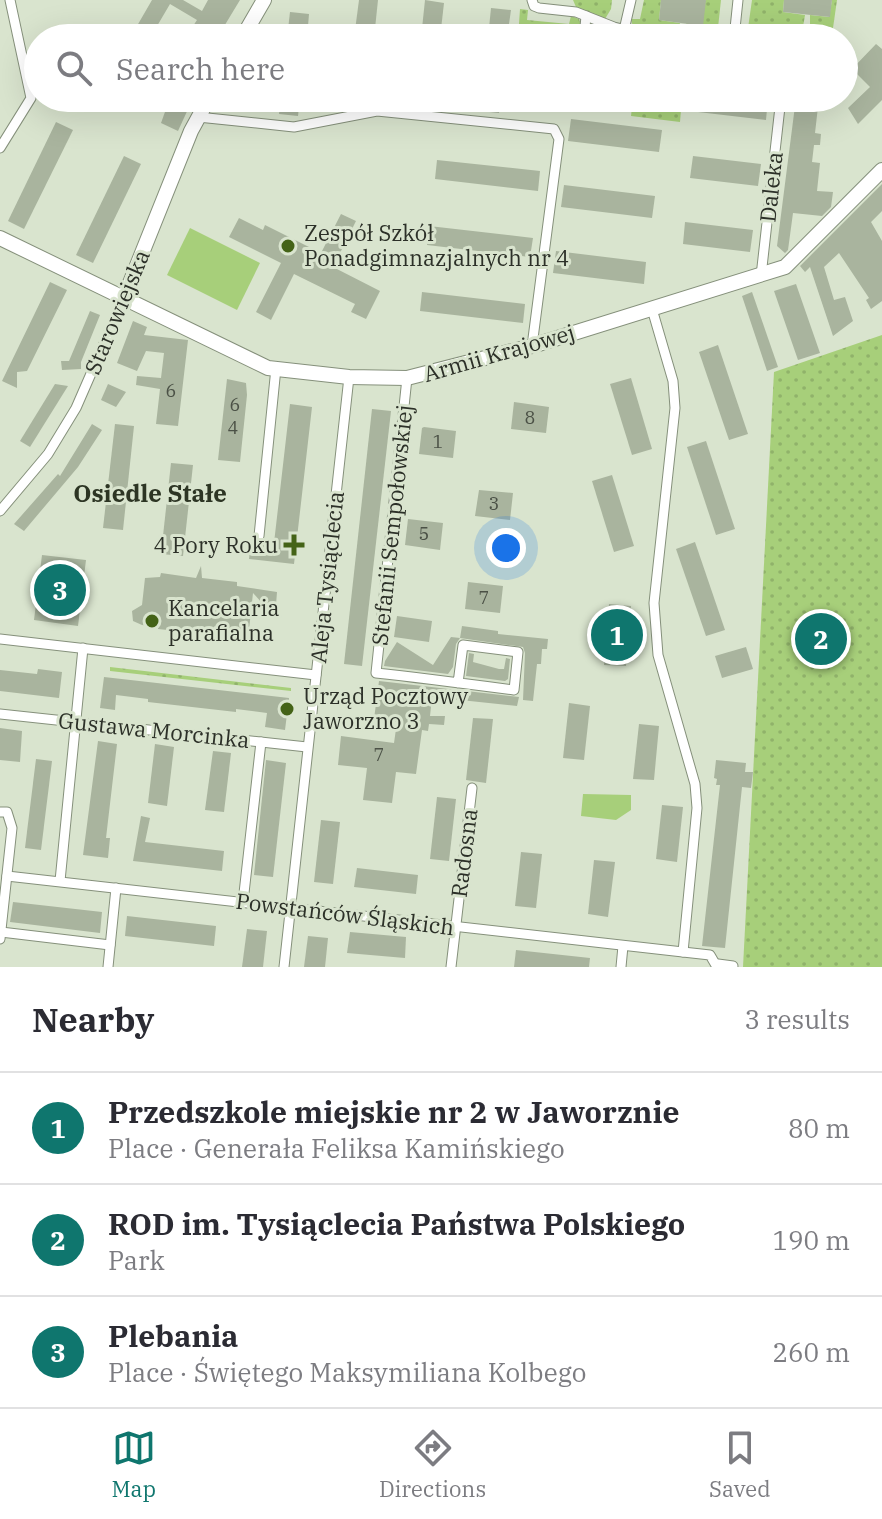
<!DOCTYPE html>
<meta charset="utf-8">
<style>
:root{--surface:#fff;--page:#f2f2f3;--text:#2b2b33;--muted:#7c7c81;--line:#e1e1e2;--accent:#0f766e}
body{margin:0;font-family:"IBM Plex Serif",serif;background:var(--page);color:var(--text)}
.you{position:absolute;left:506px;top:548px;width:28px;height:28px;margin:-20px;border:6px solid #fff;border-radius:50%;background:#1a73e8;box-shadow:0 0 0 12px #1a73e833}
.badge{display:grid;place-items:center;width:52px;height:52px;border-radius:50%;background:var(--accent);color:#fff;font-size:26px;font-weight:700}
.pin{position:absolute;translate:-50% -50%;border:4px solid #fff;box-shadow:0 2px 8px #0006}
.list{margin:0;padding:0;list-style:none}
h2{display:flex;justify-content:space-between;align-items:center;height:104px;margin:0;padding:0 32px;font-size:34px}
h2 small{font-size:26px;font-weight:400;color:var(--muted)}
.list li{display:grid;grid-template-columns:52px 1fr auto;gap:24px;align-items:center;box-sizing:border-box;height:112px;padding:0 32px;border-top:2px solid var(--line)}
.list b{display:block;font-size:30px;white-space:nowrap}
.list p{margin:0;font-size:26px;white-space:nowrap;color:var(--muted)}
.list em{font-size:26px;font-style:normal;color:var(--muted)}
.icon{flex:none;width:44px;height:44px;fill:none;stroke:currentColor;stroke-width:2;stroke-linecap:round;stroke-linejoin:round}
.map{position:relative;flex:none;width:882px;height:967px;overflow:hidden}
.search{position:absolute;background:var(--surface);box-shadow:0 8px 32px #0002;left:24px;right:24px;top:24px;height:88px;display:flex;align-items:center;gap:20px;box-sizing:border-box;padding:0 28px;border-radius:44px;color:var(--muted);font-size:30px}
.sheet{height:440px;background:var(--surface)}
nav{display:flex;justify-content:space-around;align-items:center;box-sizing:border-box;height:112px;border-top:2px solid var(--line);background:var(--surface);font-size:22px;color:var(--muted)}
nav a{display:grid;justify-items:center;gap:4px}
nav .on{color:var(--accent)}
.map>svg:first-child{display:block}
.grass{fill:url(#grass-dots)}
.park{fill:#a7cf7a}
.building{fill:#a9b49e}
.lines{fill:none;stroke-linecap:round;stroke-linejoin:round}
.street-casing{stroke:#85907b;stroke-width:11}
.secondary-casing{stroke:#85907b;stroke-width:16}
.street{stroke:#fff;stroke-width:9}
.secondary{stroke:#fff;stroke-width:14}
.poi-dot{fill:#446317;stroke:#d9e4ce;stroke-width:3}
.labels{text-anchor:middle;stroke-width:6;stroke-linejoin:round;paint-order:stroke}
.number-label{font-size:18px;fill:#4b5146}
.street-label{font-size:22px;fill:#2c3028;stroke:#d9e4ce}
.poi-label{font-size:22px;fill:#2c3028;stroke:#d9e4ce;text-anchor:start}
.neighbourhood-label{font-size:24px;font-weight:bold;fill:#2d3524;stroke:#d9e4ce}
</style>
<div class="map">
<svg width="882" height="967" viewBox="0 0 882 967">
<defs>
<pattern id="grass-dots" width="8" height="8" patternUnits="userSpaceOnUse" patternTransform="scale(2)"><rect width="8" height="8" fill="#a7cf7a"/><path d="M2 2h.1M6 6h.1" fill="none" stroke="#90b26a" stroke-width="1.8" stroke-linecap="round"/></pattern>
</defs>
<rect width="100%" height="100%" fill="#d9e4ce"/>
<!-- grass -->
<g class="grass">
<polygon points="573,0 612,0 611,9 605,19 576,7"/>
<polygon points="644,0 661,0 659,20 680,23 677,32 671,35 633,27 631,19 640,19"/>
<polygon points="706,0 721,0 717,37 689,38 685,34 686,24"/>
<polygon points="752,0 784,0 783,12 805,15 803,27 791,34 748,28"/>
<polygon points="832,0 837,0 832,35 814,35 810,30 810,15 829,17"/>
<polygon points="520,9 528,10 527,20 569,24 571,16 579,19 581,25 572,24 570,38 518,38"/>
<polygon points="633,98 682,98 680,122 631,116"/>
<polygon points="882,335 882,967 743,967 774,372"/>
<polygon points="110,667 291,688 291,691 110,671"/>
</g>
<!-- park -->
<g class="park">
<polygon points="190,228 260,263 237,310 167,275"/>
<polygon points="583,794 631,795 631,810 616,820 581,816"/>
</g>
<!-- building -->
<g class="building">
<polygon points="152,0 183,0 202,11 208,0 240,0 217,38 208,38 191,29 197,20 170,4 150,38 130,38"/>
<polygon points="359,0 378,0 374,38 354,38"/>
<polygon points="425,0 444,3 440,38 421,38"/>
<polygon points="661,0 706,0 703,26 659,20"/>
<polygon points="784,0 832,0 830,17 783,12"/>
<polygon points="491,8 511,10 507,38 488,38"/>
<polygon points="290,12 309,14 307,38 287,38"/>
<polygon points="876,44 882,49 882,100 858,124 848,108 870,87 852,69"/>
<polygon points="170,98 189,107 178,131 161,123"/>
<polygon points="281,98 300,98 298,116 279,114"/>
<polygon points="481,98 500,98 499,113 480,111"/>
<polygon points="700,98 768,98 766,120 698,112"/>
<polygon points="796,98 819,98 815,133 821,134 820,145 814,145 812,162 820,163 817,191 833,192 831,207 822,216 793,213 788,250 785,253 777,246"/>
<polygon points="571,119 662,130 659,152 568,141"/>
<polygon points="56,122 73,130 24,229 8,221"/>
<polygon points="124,156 141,164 93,263 76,255"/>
<polygon points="693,156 761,164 758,186 690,178"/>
<polygon points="437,160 540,171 538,191 435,179"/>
<polygon points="882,184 882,211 871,222 882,241 882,301 871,309 866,300 869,298 839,253 824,267 834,300 845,297 853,321 833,336 810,267 805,272 800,266"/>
<polygon points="564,185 655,196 652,218 561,207"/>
<polygon points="341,214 356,221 333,267 380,291 366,319 351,312 355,304 294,274 271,320 256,312 281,263 229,237 239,218 263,230 265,225 321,253"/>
<polygon points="685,222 753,230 750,252 683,244"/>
<polygon points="429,226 533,238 530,257 427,245"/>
<polygon points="556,251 646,262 644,284 553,273"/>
<polygon points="50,282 67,290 27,371 17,372 17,388 2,381"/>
<polygon points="796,284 820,353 798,360 774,291"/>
<polygon points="422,292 525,304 523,323 420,311"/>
<polygon points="752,292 778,367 767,371 742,296"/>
<polygon points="90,311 100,315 81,362 81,369 62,370 61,361 69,361"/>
<polygon points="133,321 147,327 144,335 188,340 178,426 156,424 160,389 136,385 137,376 161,378 164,353 146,351 137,371 117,363"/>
<polygon points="718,345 748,434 729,440 699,352"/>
<polygon points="631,378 652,449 632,455 610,384"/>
<polygon points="227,379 246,383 247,395 240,462 218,460"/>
<polygon points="55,384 68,386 30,447 20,441"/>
<polygon points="108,384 126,392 116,407 101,400"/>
<polygon points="514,402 549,407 546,433 511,429"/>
<polygon points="290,404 312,407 294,564 249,559 251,541 274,543"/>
<polygon points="372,409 391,411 362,666 344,664"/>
<polygon points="92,424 102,430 78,467 24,531 14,524 58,474 60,476"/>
<polygon points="115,424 134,426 123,530 103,528"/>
<polygon points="424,427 456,431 453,458 419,454 422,428"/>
<polygon points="706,441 735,529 716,535 687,447"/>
<polygon points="171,463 193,465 183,556 161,554"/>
<polygon points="612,475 634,546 614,552 592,481"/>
<polygon points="479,490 513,493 510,520 475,516"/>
<polygon points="408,519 443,523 440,550 405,545"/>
<polygon points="695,542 725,630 706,636 676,549"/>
<polygon points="42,555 86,560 78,626 34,620"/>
<polygon points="201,566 202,578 237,582 237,586 277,592 276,605 262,603 253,593 248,639 205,636 205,634 158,629 158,627 142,625 133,621 132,611 142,605 145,578 160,577 161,573 196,578"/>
<polygon points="468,582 503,586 500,613 465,609"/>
<polygon points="609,604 631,606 626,666 604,665"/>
<polygon points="397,616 432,621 429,642 394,637"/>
<polygon points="462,626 498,631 498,634 548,639 547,649 542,649 541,664 537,664 533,701 523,700 525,653 523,647 460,638"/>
<polygon points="451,637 460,638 456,644 453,667 448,674 384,666 385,661 397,642 433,665"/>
<polygon points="746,647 753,669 722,678 715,656"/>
<polygon points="469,653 474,654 473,662 499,669 504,669 506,658 510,659 508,679 505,681 466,676"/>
<polygon points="38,669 62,672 59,698 0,691 0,670 37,674"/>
<polygon points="104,677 289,698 285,730 265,727 267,713 236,709 236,712 148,702 148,699 116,695 115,710 100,708"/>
<polygon points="379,681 519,697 517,706 432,697 430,716 445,716 444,725 429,724 428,731 422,730 416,774 396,772 392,803 363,800 367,768 338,765 341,736 394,743 397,722 374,719"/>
<polygon points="569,703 590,706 584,760 563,758"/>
<polygon points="473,718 493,719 486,783 466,780"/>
<polygon points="639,724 659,726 654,780 633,779"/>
<polygon points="0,728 22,731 20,762 0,760"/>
<polygon points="98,741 117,744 106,838 110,838 108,858 83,855"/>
<polygon points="155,744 174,747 167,806 148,803"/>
<polygon points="213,751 231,753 224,812 205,810"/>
<polygon points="36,759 52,761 41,850 25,848"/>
<polygon points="266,760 286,763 273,877 254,875"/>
<polygon points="716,760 746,763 745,772 753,772 751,788 742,787 725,948 702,946 720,785 716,785 717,779 714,778"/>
<polygon points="437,797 456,799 449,861 430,859"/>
<polygon points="662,805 683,807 677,862 656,859"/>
<polygon points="141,816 150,818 145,842 224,851 222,871 133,861"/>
<polygon points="321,820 340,822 333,884 314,882"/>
<polygon points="521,852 542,854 536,908 515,906"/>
<polygon points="594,860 615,862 608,917 588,914"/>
<polygon points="357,868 418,875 416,894 354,887"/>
<polygon points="13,902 102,912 100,933 10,922"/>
<polygon points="127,916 216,926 214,946 125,936"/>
<polygon points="247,929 267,931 263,967 242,967"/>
<polygon points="350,932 406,937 405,958 347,953"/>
<polygon points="308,936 328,938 325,967 304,967"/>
<polygon points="516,950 590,958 589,967 514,967"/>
</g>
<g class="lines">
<defs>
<g id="street">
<polyline points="532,0 534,6 539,8 576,12 614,27 659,38"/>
<polyline points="624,30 631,0"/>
<polyline points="584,38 586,16"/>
<polyline points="734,38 738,0"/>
<polyline points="793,38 804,38"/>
<polyline points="198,117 294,127 377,111 554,129 559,139 532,346"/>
<polyline points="0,148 31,98 10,0"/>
<polyline points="761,276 781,98"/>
<polyline points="652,309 673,381 675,408 654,603 658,655 695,784 697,808 683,952"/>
<path d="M407,378L376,673C422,678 468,684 514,690L518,652L463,645L458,683"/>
<polyline points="0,511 48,454 76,408 124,298"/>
<polyline points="259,536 276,368"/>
<polyline points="0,639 316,675"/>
<polyline points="0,714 307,747"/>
<polyline points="0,812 7,812 12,828 0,939"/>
<polyline points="7,876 683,952 710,955 717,967"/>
<polyline points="60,881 83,648"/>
<polyline points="243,902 261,742"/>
<polyline points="1,932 110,945"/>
<polyline points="718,964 733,966"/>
<polyline points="108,967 116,888"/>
<polyline points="284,967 349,377"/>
<polyline points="451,967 472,788"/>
<polyline points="621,967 623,946"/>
</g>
<g id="secondary">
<polyline points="242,38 264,0"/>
<polyline points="0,238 268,368 349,377 407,378 532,346 785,267 882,170"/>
<polyline points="124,298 191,131 209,98"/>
</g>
</defs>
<!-- street casing -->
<use href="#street" class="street-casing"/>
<!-- secondary casing -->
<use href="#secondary" class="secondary-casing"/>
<!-- street -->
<use href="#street" class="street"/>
<!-- secondary -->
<use href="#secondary" class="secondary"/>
</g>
<!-- markers -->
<g class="poi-dot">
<circle cx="288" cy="246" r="8"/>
<path d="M290 533h8v8h8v8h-8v8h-8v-8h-8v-8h8z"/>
<circle cx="152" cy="621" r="8"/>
<circle cx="287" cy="709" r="8"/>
</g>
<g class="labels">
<!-- number labels -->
<g class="number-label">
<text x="171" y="397">6</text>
<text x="235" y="411">6</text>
<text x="530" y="424">8</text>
<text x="233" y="434">4</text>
<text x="438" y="448">1</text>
<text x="494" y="510">3</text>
<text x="424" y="540">5</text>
<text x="484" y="604">7</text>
<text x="379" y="761">7</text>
</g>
<!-- street labels -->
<g class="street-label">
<text transform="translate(771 187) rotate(-84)" y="8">Daleka</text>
<text transform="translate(117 312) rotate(-67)" y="8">Starowiejska</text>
<text transform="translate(499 353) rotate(-16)" y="8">Armii Krajowej</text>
<text transform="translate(392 525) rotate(-84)" y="8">Stefanii Sempołowskiej</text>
<text transform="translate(327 577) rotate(-84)" y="8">Aleja Tysiąclecia</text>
<text transform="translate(154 730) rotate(6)" y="8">Gustawa Morcinka</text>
<text transform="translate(464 853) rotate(-83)" y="8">Radosna</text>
<text transform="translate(345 914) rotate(7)" y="8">Powstańców Śląskich</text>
</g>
<!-- poi labels -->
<g class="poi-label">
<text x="304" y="241">Zespół Szkół<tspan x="304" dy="25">Ponadgimnazjalnych nr 4</tspan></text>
<text x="278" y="553" text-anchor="end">4 Pory Roku</text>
<text x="168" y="616">Kancelaria<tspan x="168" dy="25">parafialna</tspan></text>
<text x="303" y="704">Urząd Pocztowy<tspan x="303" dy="25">Jaworzno 3</tspan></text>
</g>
<!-- neighbourhood labels -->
<g class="neighbourhood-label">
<text x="150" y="502">Osiedle Stałe</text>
</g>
</g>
</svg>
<div class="you"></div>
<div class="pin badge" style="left:617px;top:635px">1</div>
<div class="pin badge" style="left:821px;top:639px">2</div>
<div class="pin badge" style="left:60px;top:590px">3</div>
<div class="search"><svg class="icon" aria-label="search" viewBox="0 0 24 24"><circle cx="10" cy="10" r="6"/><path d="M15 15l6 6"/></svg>Search here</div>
</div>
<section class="sheet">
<h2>Nearby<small>3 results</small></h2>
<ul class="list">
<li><span class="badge">1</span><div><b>Przedszkole miejskie nr 2 w Jaworznie</b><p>Place · Generała Feliksa Kamińskiego</p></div><em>80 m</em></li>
<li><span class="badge">2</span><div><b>ROD im. Tysiąclecia Państwa Polskiego</b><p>Park</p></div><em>190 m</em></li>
<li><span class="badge">3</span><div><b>Plebania</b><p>Place · Świętego Maksymiliana Kolbego</p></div><em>260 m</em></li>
</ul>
</section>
<nav>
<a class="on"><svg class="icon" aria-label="map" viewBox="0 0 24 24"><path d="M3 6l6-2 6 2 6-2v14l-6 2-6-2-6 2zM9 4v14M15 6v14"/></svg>Map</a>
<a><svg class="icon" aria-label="directions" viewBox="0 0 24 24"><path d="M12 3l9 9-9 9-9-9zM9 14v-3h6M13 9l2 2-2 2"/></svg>Directions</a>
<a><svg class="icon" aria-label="saved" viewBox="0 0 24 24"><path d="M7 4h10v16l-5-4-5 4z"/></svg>Saved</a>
</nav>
